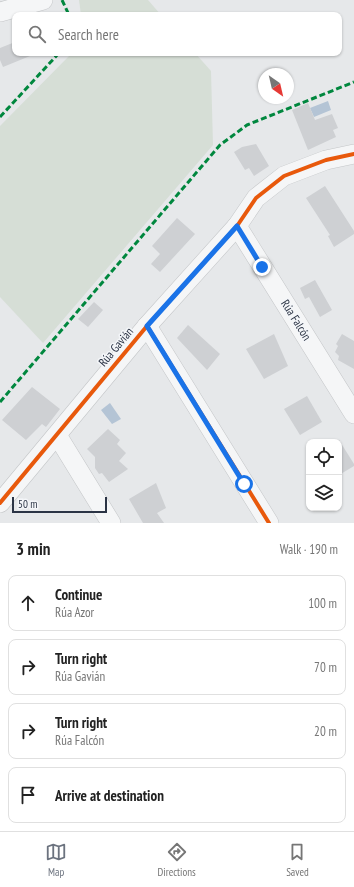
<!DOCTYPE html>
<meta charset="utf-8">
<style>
:root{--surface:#fff;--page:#f6f6f6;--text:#222;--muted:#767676;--line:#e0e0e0;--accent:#6c737f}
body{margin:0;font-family:"PT Sans Narrow",sans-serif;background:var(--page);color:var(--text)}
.controls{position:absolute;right:12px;bottom:12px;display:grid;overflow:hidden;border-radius:8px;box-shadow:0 1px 3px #0004}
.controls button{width:36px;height:36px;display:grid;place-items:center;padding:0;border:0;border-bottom:1px solid var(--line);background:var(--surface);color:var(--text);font:20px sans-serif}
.compass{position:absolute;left:258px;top:68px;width:36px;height:36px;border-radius:50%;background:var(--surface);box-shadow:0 1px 3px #0004;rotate:146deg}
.scale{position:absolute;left:12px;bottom:10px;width:95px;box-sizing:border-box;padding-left:4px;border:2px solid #2b3445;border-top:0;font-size:11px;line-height:14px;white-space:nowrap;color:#2b3445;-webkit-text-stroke:3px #f4f6f9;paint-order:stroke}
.stop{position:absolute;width:12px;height:12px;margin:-9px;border:3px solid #1a73e8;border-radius:50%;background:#fff}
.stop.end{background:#1a73e8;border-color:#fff;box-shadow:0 1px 4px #0008}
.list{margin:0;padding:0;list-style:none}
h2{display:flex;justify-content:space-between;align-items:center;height:52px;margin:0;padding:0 16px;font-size:17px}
h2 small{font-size:13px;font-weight:400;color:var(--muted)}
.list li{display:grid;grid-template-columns:26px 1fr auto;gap:12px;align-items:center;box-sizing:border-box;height:56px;margin:0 8px 8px;padding:0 8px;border:1px solid var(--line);border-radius:8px}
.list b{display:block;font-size:15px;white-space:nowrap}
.list p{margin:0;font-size:13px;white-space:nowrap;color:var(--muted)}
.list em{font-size:13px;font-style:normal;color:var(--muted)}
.icon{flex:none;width:22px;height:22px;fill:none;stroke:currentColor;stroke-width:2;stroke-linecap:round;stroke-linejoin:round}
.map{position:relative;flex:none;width:354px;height:523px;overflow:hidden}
.search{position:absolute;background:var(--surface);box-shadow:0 1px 3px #0004;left:12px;right:12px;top:12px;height:44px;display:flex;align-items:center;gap:10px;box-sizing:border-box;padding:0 14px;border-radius:8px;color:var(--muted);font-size:15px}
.sheet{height:308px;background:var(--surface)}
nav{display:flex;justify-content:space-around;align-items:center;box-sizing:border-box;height:56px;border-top:1px solid var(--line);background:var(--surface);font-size:11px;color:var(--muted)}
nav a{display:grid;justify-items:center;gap:2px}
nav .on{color:var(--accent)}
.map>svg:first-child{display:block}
.green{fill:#d6ded6}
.water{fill:#b4c4d5}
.building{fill:#ced0d3}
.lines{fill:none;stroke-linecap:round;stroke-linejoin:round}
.minor-casing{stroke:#c4c6c8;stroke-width:20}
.minor{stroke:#f5f6f7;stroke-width:19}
.quiet{stroke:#00873e;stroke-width:3;stroke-dasharray:6 3;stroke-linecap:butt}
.cycleway-casing{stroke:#f4f6f9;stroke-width:6}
.cycleway{stroke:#e8590c;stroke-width:4}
.route{stroke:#1a73e8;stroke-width:5}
.labels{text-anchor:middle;stroke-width:3;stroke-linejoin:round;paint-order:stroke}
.street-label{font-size:12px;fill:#2b3445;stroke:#f4f6f9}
</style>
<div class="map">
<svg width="354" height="523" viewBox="0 0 354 523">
<rect width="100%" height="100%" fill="#e6e8ea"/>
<!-- green -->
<g class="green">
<polygon points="79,0 148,0 161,15 81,15"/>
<polygon points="72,53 195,53 211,71 213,145 43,343 0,297 0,126"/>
</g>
<!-- water -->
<g class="water">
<polygon points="328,101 331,110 314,117 310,108"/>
<polygon points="110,403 121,419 112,424 101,410"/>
</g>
<!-- building -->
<g class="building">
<polygon points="15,42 15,53 35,54 3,67 0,60 0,48"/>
<polygon points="308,103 315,120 332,114 338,128 333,130 336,137 308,150 292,110"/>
<polygon points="256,144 269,166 254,176 249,168 245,170 234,152 242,147"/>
<polygon points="325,186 354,231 354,234 334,247 328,236 330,235 306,198"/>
<polygon points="177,218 195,234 160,272 151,264 160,254 152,246"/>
<polygon points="315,280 332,310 320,317 309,297 305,299 300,288"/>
<polygon points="94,302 103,310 88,327 78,319"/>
<polygon points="188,325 220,354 207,370 177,338"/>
<polygon points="274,334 288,366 264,379 246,349"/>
<polygon points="342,334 354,341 354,369 338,360 339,356 335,352 338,346 336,344"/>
<polygon points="32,387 60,409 46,427 42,424 26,440 2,420"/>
<polygon points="307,396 322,422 300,435 284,409"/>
<polygon points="108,429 120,440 117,444 126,453 119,461 128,469 109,482 102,473 99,474 95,468 95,457 87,449"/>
<polygon points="339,440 354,464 354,466 339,475"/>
<polygon points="156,483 166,508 157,513 164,523 143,523 129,499"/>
</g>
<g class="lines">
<defs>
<g id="minor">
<polyline points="0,12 43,0"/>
<polyline points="237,226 354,414"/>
<polyline points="147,326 269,523"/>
<polyline points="57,435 111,523"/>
<polyline points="0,503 147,326 237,226 256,198 284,176 326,160 354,154"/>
</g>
</defs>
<!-- minor casing -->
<use href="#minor" class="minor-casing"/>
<!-- minor -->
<use href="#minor" class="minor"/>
<!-- quiet -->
<g class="quiet">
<polyline points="62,0 69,15"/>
<polyline points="0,117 59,53"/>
<polyline points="0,402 220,145 247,125 354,82"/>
</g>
<defs>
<g id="cycleway">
<polyline points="147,326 269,523"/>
<polyline points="0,503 147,326 237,226 256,198 284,176 326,160 354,154"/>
</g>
</defs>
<!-- cycleway casing -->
<use href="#cycleway" class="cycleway-casing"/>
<!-- cycleway -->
<use href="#cycleway" class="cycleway"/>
</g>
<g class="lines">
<!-- route -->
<polyline class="route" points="244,484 147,326 237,226 262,267"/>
</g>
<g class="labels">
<!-- street labels -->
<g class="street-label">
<text transform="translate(296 320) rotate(58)" y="4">Rúa Falcón</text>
<text transform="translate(116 347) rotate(-50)" y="4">Rúa Gavián</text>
</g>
</g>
</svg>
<div class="controls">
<button><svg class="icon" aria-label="locate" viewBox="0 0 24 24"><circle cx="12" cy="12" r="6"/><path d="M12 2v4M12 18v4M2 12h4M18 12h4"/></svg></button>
<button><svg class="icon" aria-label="layers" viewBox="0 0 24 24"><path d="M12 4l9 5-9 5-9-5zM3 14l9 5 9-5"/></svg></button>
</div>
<svg class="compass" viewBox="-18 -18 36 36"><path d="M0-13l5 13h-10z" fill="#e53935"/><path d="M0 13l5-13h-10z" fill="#767676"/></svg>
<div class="scale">50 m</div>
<div class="stop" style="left:244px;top:484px"></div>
<div class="stop end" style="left:262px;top:267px"></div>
<div class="search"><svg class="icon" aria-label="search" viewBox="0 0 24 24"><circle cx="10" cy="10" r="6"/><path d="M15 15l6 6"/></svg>Search here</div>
</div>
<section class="sheet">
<h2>3 min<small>Walk · 190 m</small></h2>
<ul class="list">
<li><svg class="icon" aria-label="ahead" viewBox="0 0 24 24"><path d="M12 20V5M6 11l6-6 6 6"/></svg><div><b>Continue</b><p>Rúa Azor</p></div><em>100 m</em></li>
<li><svg class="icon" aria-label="right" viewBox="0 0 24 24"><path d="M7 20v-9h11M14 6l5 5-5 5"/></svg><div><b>Turn right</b><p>Rúa Gavián</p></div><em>70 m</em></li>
<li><svg class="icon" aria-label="right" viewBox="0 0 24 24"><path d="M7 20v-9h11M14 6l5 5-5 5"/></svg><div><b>Turn right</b><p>Rúa Falcón</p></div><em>20 m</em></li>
<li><svg class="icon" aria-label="arrive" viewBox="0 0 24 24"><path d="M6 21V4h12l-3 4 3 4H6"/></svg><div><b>Arrive at destination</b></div></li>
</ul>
</section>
<nav>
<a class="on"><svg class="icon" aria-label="map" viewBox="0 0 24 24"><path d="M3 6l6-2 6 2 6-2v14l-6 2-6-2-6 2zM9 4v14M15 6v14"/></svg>Map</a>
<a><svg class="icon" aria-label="directions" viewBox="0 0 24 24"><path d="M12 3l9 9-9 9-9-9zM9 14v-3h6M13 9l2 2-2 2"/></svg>Directions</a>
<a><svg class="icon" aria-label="saved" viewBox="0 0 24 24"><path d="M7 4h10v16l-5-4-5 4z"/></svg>Saved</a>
</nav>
